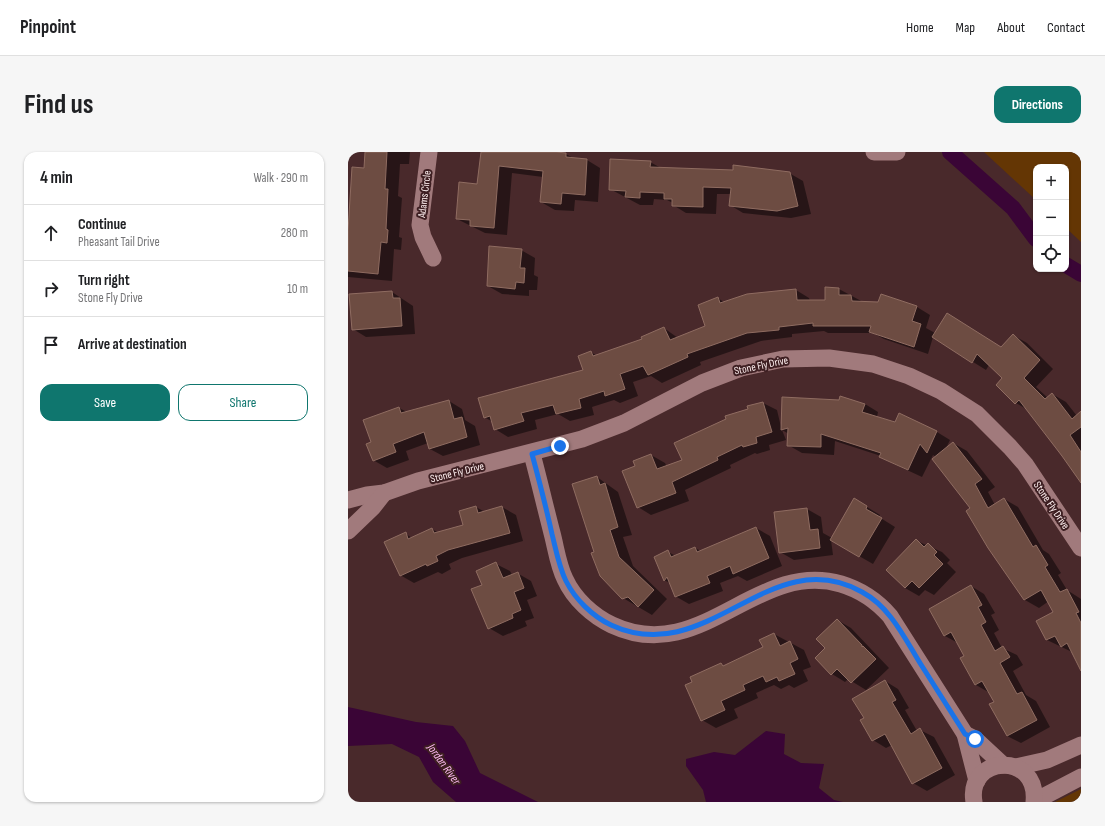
<!DOCTYPE html>
<meta charset="utf-8">
<style>
:root{--surface:#fff;--page:#f6f6f6;--text:#202124;--muted:#757577;--line:#e0e0e0;--accent:#0f766e}
body{margin:0;font-family:"Sofia Sans Condensed",sans-serif;background:var(--page);color:var(--text)}
.controls{position:absolute;right:12px;top:12px;display:grid;overflow:hidden;border-radius:8px;box-shadow:0 1px 3px #0004}
.controls button{width:36px;height:36px;display:grid;place-items:center;padding:0;border:0;border-bottom:1px solid var(--line);background:var(--surface);color:var(--text);font:20px sans-serif}
.stop{position:absolute;width:12px;height:12px;margin:-9px;border:3px solid #1a73e8;border-radius:50%;background:#fff}
.stop.end{background:#1a73e8;border-color:#fff;box-shadow:0 1px 4px #0008}
.list{margin:0;padding:0;list-style:none}
h2{display:flex;justify-content:space-between;align-items:center;height:52px;margin:0;padding:0 16px;font-size:17px}
h2 small{font-size:13px;font-weight:400;color:var(--muted)}
.list li{display:grid;grid-template-columns:26px 1fr auto;gap:12px;align-items:center;box-sizing:border-box;height:56px;padding:0 16px;border-top:1px solid var(--line)}
.list b{display:block;font-size:15px;white-space:nowrap}
.list p{margin:0;font-size:13px;white-space:nowrap;color:var(--muted)}
.list em{font-size:13px;font-style:normal;color:var(--muted)}
.actions{display:flex;gap:8px;padding:12px 16px}
.actions a{flex:1;padding:9px 0;border:1px solid var(--accent);border-radius:12px;text-align:center;font-size:14px;color:var(--accent)}
.actions .main{background:var(--accent);color:#fff}
.icon{flex:none;width:22px;height:22px;fill:none;stroke:currentColor;stroke-width:2;stroke-linecap:round;stroke-linejoin:round}
.map{position:relative;flex:none;width:733px;height:650px;overflow:hidden;border-radius:12px}
header{display:flex;align-items:center;gap:24px;box-sizing:border-box;height:56px;padding:0 20px;background:var(--surface);border-bottom:1px solid var(--line)}
header strong{font-size:19px}
nav{display:flex;gap:22px;margin-inline-start:auto;font-size:14px}
.intro{display:flex;align-items:center;justify-content:space-between;box-sizing:border-box;height:96px;padding:0 24px}
h1{margin:0;font-size:28px}
.button{padding:10px 18px;border-radius:12px;background:var(--accent);color:#fff;font-size:14px;font-weight:700}
main{display:flex;gap:24px;padding:0 24px}
aside{flex:1;background:var(--surface);border-radius:12px;box-shadow:0 1px 3px #0004}
.map>svg:first-child{display:block}
.green{fill:#643604}
.water{fill:#3a0536}
.shadow{fill:#0007}
.lines{fill:none;stroke-linecap:round;stroke-linejoin:round}
.canal{stroke:#3a0536;stroke-width:16}
.building{fill:#6d4c42;stroke:#8f6c61}
.minor{stroke:#a17a7c;stroke-width:17}
.route{stroke:#1a73e8;stroke-width:5}
.labels{text-anchor:middle;stroke-width:4;stroke-linejoin:round;paint-order:stroke}
.street-label{font-size:11px;fill:#fff1f1;stroke:#3e1f22}
.water-label{font-size:12px;font-style:italic;fill:#febbf3;stroke:#3e1f22}
</style>
<header>
<strong>Pinpoint</strong>
<nav><a>Home</a><a>Map</a><a>About</a><a>Contact</a></nav>
</header>
<div class="intro"><h1>Find us</h1><a class="button">Directions</a></div>
<main>
<aside>
<h2>4 min<small>Walk · 290 m</small></h2>
<ul class="list">
<li><svg class="icon" aria-label="ahead" viewBox="0 0 24 24"><path d="M12 20V5M6 11l6-6 6 6"/></svg><div><b>Continue</b><p>Pheasant Tail Drive</p></div><em>280 m</em></li>
<li><svg class="icon" aria-label="right" viewBox="0 0 24 24"><path d="M7 20v-9h11M14 6l5 5-5 5"/></svg><div><b>Turn right</b><p>Stone Fly Drive</p></div><em>10 m</em></li>
<li><svg class="icon" aria-label="arrive" viewBox="0 0 24 24"><path d="M6 21V4h12l-3 4 3 4H6"/></svg><div><b>Arrive at destination</b></div></li>
</ul>
<div class="actions"><a class="main">Save</a><a>Share</a></div>
</aside>
<div class="map">
<svg width="733" height="650" viewBox="0 0 733 650">
<rect width="100%" height="100%" fill="#49292b"/>
<!-- green -->
<g class="green">
<polygon points="636,0 733,0 733,90 718,76 718,15 688,15 688,48"/>
<polygon points="733,637 733,650 707,650"/>
</g>
<!-- water -->
<g class="water">
<polygon points="0,555 68,570 105,574 117,589 132,621 190,650 108,650 85,630 71,605 44,592 0,594"/>
<polygon points="418,579 437,582 436,602 453,611 476,612 471,636 486,648 495,650 358,650 355,638 338,614 338,607 366,600 387,603"/>
</g>
<!-- shadow -->
<g class="shadow">
<polygon points="18,0 62,0 61,12 52,12 50,44 54,46 51,85 54,86 53,98 46,97 44,129 0,125 0,79 17,17"/>
<polygon points="134,0 218,2 227,7 239,8 252,16 250,50 227,48 226,59 207,58 193,50 195,25 164,21 159,83 137,81 109,67 130,33"/>
<polygon points="302,10 313,16 441,21 455,29 463,62 443,66 395,61 382,53 383,42 369,42 368,62 338,61 325,53 325,51 319,48 306,47 305,53 292,53 262,37"/>
<polygon points="173,98 187,106 186,123 190,125 189,138 181,138 181,144 154,142 140,134"/>
<polygon points="478,136 491,137 515,150 531,151 533,143 569,155 582,163 578,176 587,181 653,196 665,183 679,191 705,217 688,235 700,246 704,242 718,250 729,264 733,263 733,328 680,258 668,251 656,226 641,213 638,218 585,185 580,202 536,187 525,181 480,181 476,179 444,182 444,185 413,189 352,210 353,213 314,231 303,224 285,230 290,244 272,251 266,248 244,255 246,263 222,269 210,262 187,268 189,277 160,285 147,277 145,270 136,265 236,219 243,200 249,204 296,188 316,176 330,186 358,175 370,146 377,151 448,138 461,146 462,149 478,149"/>
<polygon points="44,140 65,154 67,182 18,185 5,177"/>
<polygon points="101,249 114,257 117,268 127,274 132,293 95,304 82,297 80,291 58,299 61,308 39,316 25,308 25,290 51,256 59,260"/>
<polygon points="415,251 429,258 433,275 517,252 530,260 529,265 589,280 602,288 597,298 605,291 619,299 647,335 640,340 647,353 656,347 670,355 695,398 701,402 713,421 710,423 719,438 733,447 733,517 724,500 699,488 707,460 701,449 691,456 677,448 624,357 588,305 585,303 574,325 546,312 533,304 487,289 486,303 454,301 440,293 441,282 434,278 438,288 421,293 422,298 409,302 407,301 382,313 383,316 337,338 341,349 303,363 290,355 288,315 303,303 317,311 319,315 336,308 402,258"/>
<polygon points="249,325 270,340 284,383 275,385 285,414 319,447 304,463 275,446 247,401"/>
<polygon points="506,347 532,363 531,365 547,375 525,412 483,388 485,403 446,408 432,400 459,357 473,365 475,381 484,386"/>
<polygon points="128,355 137,360 154,355 168,363 175,389 114,406 101,412 103,417 94,422 90,420 66,431 52,423 58,382 64,386 84,377 91,381 116,373"/>
<polygon points="408,376 422,384 434,414 399,429 390,424 372,431 375,439 341,452 327,444 322,431 316,428 320,400 328,404 347,396 353,399"/>
<polygon points="569,389 594,400 602,408 599,411 608,420 586,443 577,438 571,444 557,436 540,418"/>
<polygon points="148,412 162,419 164,423 169,421 183,429 189,444 179,448 186,466 177,469 179,474 155,484 141,476 135,433"/>
<polygon points="623,434 636,442 647,461 643,463 651,478 646,481 654,496 669,503 675,513 665,519 678,543 688,549 702,575 673,591 659,584 642,541 628,533 613,506 618,504 610,491 597,484 582,457"/>
<polygon points="489,468 503,476 541,516 518,538 500,527 497,530 484,522"/>
<polygon points="426,482 456,498 463,515 455,518 460,529 446,536 441,533 433,537 426,533 408,541 410,546 386,557 390,566 368,576 354,568 373,512 377,514 416,496"/>
<polygon points="537,529 550,537 561,556 557,558 569,579 572,578 586,585 607,623 579,639 565,631 544,593 538,596 525,588 517,566"/>
</g>
<g class="lines">
<!-- canal -->
<g class="canal">
<polyline points="602,0 665,56 688,87"/>
<polyline points="718,113 733,122"/>
</g>
</g>
<!-- building -->
<g class="building">
<polygon points="17,0 39,0 37,37 40,37 38,77 40,78 39,91 33,90 30,122 0,119 0,79 4,15 16,16"/>
<polygon points="133,0 208,0 218,1 218,5 239,7 237,43 214,41 213,52 192,50 195,19 151,14 146,76 122,74 122,68 108,67 111,30 129,32"/>
<polygon points="262,7 303,9 302,15 385,18 385,13 442,20 450,54 429,59 381,54 383,36 355,35 355,55 324,54 324,47 316,47 316,41 292,40 292,46 277,45 278,39 261,38"/>
<polygon points="141,94 174,97 172,116 177,116 176,131 168,130 167,137 139,134"/>
<polygon points="477,135 491,136 491,143 503,143 504,149 530,150 533,142 569,154 564,169 573,172 566,195 521,180 523,174 465,174 465,171 431,175 431,178 399,181 339,202 340,205 300,223 295,214 272,222 277,237 257,244 256,239 231,247 233,256 208,262 205,253 173,261 176,269 146,278 142,264 136,266 130,246 235,218 230,204 243,199 245,204 294,187 293,185 316,175 322,188 357,174 350,153 370,145 372,151 399,142 448,137 449,148 477,148"/>
<polygon points="44,139 45,146 52,146 54,174 4,178 1,142"/>
<polygon points="599,161 653,195 665,182 692,208 676,226 697,247 704,241 724,267 733,259 733,275 722,283 733,300 733,331 714,304 671,248 667,252 648,233 654,226 629,202 624,211 584,185"/>
<polygon points="492,244 517,252 514,260 547,270 551,261 589,279 579,301 572,292 560,318 531,305 533,301 473,282 473,295 439,294 440,276 433,278 434,245 491,248"/>
<polygon points="101,248 106,267 114,265 119,285 81,297 76,280 45,292 48,300 25,309 18,292 23,290 15,268 51,255 53,261"/>
<polygon points="415,250 424,280 408,285 409,291 395,295 394,293 369,305 370,308 324,330 328,341 289,356 274,319 287,314 285,309 303,302 309,317 334,308 326,291 378,267 377,264 400,257 399,254"/>
<polygon points="605,290 634,327 627,332 640,356 656,346 685,395 688,393 700,413 697,415 712,440 719,437 731,460 728,461 733,471 733,519 719,491 713,495 707,484 698,488 688,469 705,460 693,438 676,448 640,396 618,359 622,356 584,307"/>
<polygon points="249,324 252,333 257,331 270,375 262,378 271,405 306,438 290,455 280,445 274,447 252,424 243,401 246,400 224,332"/>
<polygon points="506,346 519,354 518,357 534,366 511,405 482,388"/>
<polygon points="128,354 130,361 154,354 162,381 100,398 88,404 90,409 79,414 78,412 52,424 36,390 58,380 60,387 84,376 86,381 115,373 111,359"/>
<polygon points="459,356 462,378 470,377 472,396 431,401 426,360"/>
<polygon points="408,375 421,406 385,422 382,414 359,424 362,431 327,445 319,425 316,429 306,405 320,398 323,405 347,395 349,400"/>
<polygon points="568,387 576,395 580,391 589,400 586,403 595,412 571,436 564,429 557,436 538,418"/>
<polygon points="148,410 155,426 170,420 176,436 166,440 173,458 164,462 165,466 140,477 123,437 134,433 128,419"/>
<polygon points="623,433 634,453 630,455 638,470 633,473 647,499 655,494 662,505 652,511 669,542 674,540 689,568 659,584 641,552 646,550 634,529 627,533 612,506 616,504 603,480 596,484 581,457"/>
<polygon points="489,467 514,493 514,495 515,494 528,507 503,531 489,517 483,523 467,506 477,496 468,487"/>
<polygon points="426,481 432,494 442,489 450,507 442,511 447,522 431,529 429,525 418,530 415,524 395,533 397,538 373,549 377,558 353,569 337,533 344,530 342,525 373,511 375,514 415,495 411,488"/>
<polygon points="537,528 548,548 544,550 563,582 572,576 594,616 564,632 537,582 524,589 512,568 516,566 504,547"/>
</g>
<g class="lines">
<!-- minor -->
<g class="minor">
<polyline points="81,0 72,73 75,85 85,106"/>
<polyline points="526,0 549,0"/>
<path d="M184,302C191,328 197,354 204,381C208,396 210,413 217,427C226,447 245,464 264,473C353,515 408,407 493,432C513,438 528,448 542,464L617,582L629,629"/>
<polyline points="0,348 19,343 36,341 70,329 234,287 276,271 354,231 393,216 435,207 481,206 525,212 561,224 593,239 629,262 662,295 677,312 733,396"/>
<polyline points="0,379 25,355 36,341"/>
<polyline points="617,582 627,587 655,613"/>
<polyline points="668,615 699,608 733,593"/>
<polyline points="687,649 733,625"/>
<path d="M626,650C618,603 691,599 686,650"/>
</g>
</g>
<g class="lines">
<!-- route -->
<path class="route" d="M212,294L184,302C191,328 198,355 204,382C208,398 211,415 218,429C227,447 244,464 263,473C360,518 421,388 514,440C542,455 556,485 572,511C587,535 602,558 617,582L627,587"/>
</g>
<g class="labels">
<!-- street labels -->
<g class="street-label">
<text transform="translate(76 42) rotate(-83)" y="4">Adams Circle</text>
<text transform="translate(413 213) rotate(-12)" y="4">Stone Fly Drive</text>
<text transform="translate(109 320) rotate(-14)" y="4">Stone Fly Drive</text>
<text transform="translate(704 353) rotate(56)" y="4">Stone Fly Drive</text>
</g>
<!-- water labels -->
<g class="water-label">
<text transform="translate(96 612) rotate(54)" y="4">Jordan River</text>
</g>
</g>
</svg>
<div class="controls">
<button>+</button>
<button>−</button>
<button><svg class="icon" aria-label="locate" viewBox="0 0 24 24"><circle cx="12" cy="12" r="6"/><path d="M12 2v4M12 18v4M2 12h4M18 12h4"/></svg></button>
</div>
<div class="stop" style="left:627px;top:587px"></div>
<div class="stop end" style="left:212px;top:294px"></div>
</div>
</main>
